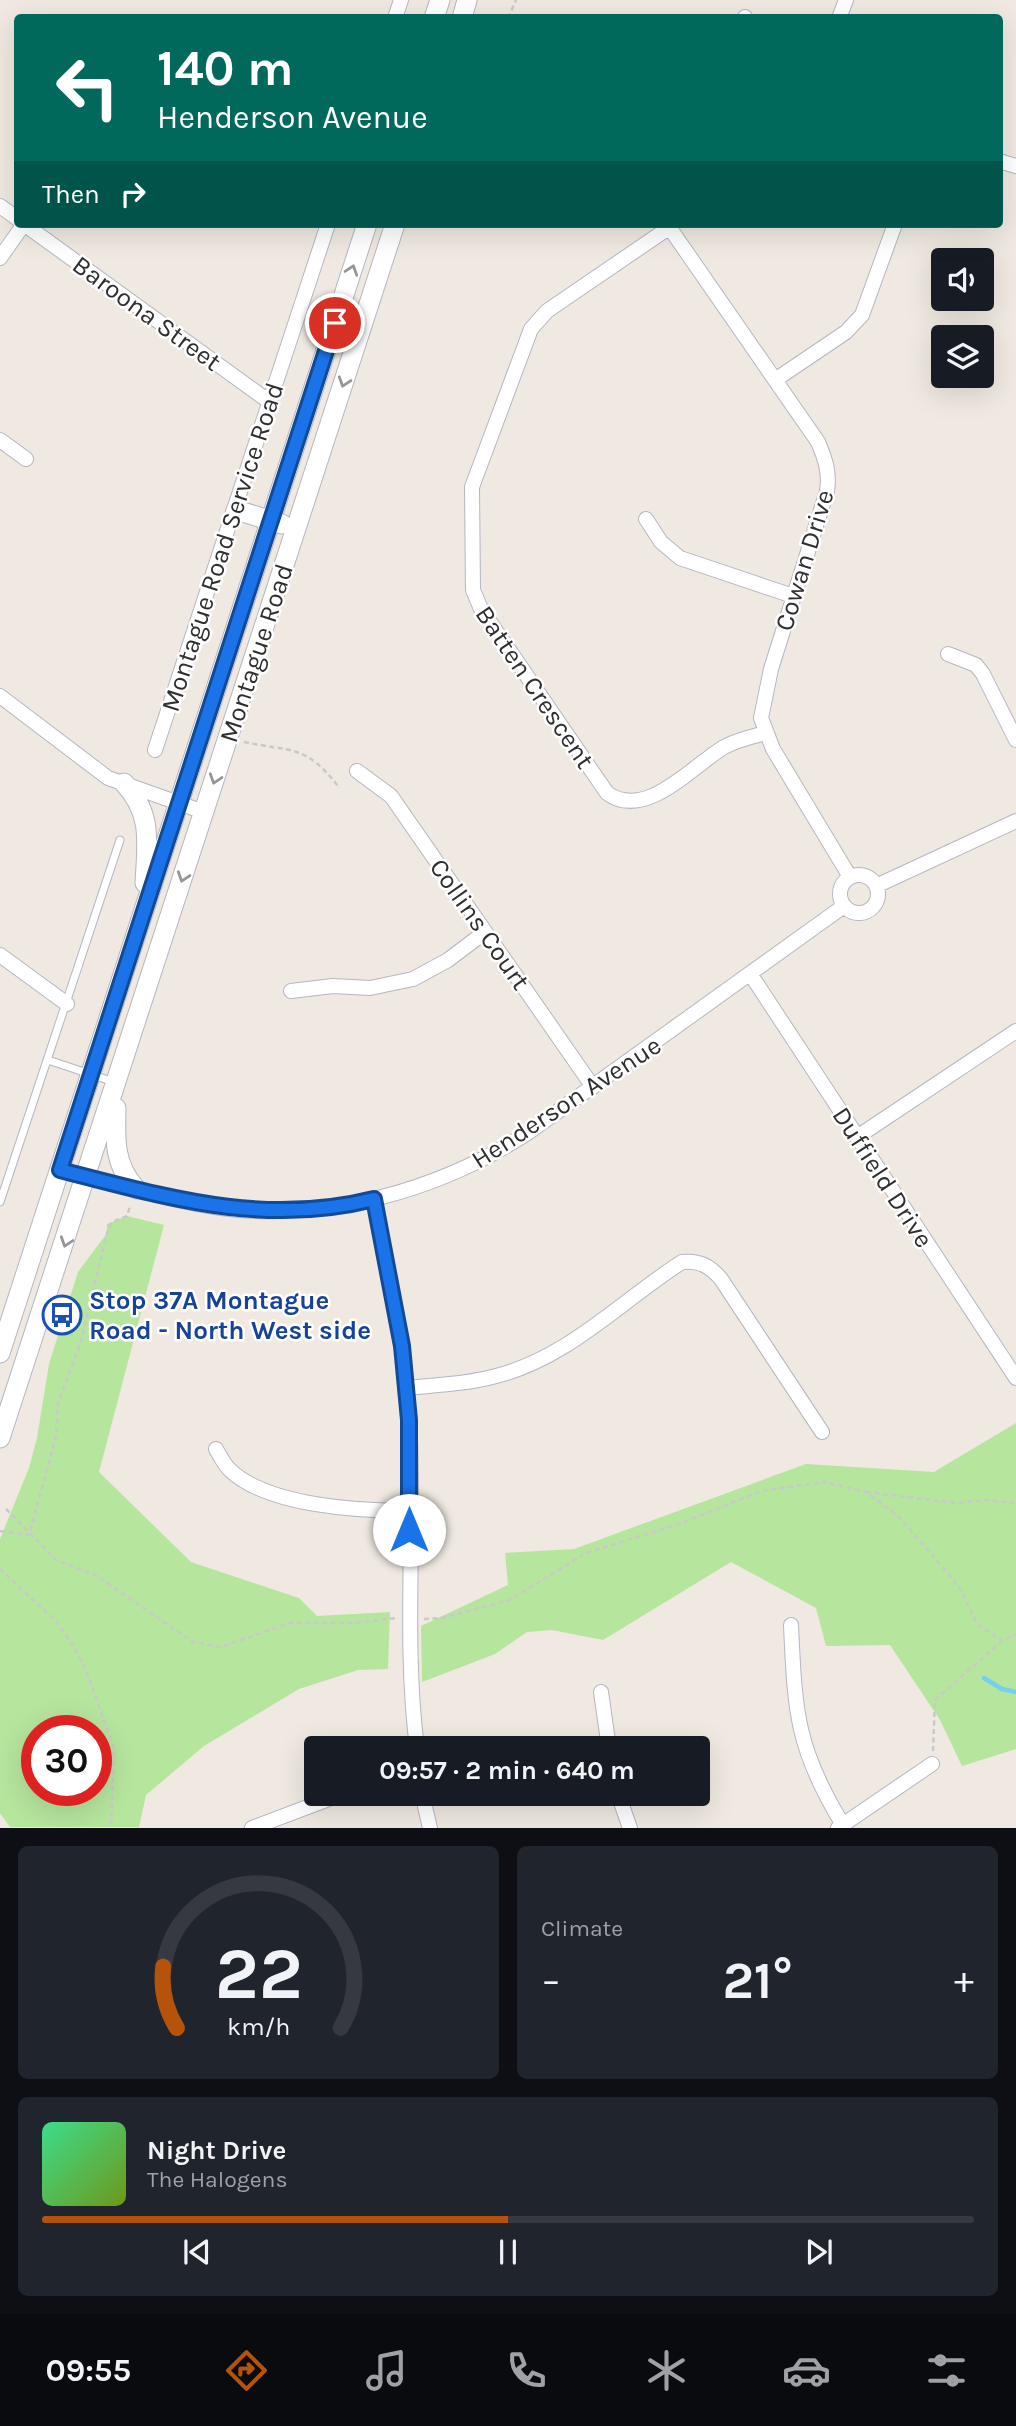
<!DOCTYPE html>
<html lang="en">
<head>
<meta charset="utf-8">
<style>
  body { margin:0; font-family:Karla,sans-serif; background:#20242c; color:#f1f3f6; height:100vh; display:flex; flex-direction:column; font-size:26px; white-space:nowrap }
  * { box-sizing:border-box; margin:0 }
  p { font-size:23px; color:#9ea1a6 }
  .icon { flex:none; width:38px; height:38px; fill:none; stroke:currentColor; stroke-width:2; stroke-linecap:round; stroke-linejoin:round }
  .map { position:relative; height:1828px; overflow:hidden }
  .panel { display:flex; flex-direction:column; gap:18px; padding:18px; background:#0d0f14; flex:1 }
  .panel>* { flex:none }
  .banner { position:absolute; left:14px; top:14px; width:989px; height:214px; border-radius:7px; box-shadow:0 7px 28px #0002; background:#00695c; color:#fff; overflow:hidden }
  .buttons { position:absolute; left:931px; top:248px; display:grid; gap:14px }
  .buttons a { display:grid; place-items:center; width:63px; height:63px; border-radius:7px; background:#171b24; box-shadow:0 7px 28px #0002; font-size:35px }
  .speed { position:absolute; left:21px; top:1715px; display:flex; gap:14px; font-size:35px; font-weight:700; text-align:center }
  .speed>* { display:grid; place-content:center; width:91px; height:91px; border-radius:50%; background:#171b24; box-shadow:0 7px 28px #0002; line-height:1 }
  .speed .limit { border:10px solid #d22; background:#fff; color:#111 }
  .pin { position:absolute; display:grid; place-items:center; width:60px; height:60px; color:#fff; margin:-30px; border:4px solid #fff; border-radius:50%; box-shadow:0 2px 7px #0007 }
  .me { position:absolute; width:77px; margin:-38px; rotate:0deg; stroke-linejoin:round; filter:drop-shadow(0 0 5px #0008) }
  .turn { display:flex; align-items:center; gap:24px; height:147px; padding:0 28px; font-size:32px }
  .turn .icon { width:91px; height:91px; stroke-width:2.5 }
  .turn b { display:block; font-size:49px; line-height:60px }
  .then { display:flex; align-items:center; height:66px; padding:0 28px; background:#0003; gap:14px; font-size:26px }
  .big { font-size:52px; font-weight:700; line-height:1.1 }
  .panel .tile { flex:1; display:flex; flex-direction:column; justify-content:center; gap:10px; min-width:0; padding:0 24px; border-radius:10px; background:#20242c }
  .panel .dial { align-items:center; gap:0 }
  .dial svg { height:182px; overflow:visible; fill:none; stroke:#363941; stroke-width:7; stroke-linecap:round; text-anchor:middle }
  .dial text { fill:#f1f3f6; stroke:none }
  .song { display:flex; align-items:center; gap:21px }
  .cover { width:84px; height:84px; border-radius:10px; background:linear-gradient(135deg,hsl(150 70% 55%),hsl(80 70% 35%)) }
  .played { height:7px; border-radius:4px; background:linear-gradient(90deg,#b45309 50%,#363941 50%) }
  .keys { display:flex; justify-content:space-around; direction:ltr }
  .heat { display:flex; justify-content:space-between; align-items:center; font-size:38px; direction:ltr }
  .panel .tiles { flex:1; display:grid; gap:18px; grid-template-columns:1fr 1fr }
  .tile:last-child { grid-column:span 2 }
  .trip { position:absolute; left:304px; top:1736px; width:406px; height:70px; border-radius:7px; background:#171b24; box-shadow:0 7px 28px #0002; font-weight:700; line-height:70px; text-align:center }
  .dock { display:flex; height:112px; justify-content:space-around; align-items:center; background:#090b0e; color:#9ea1a6 }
  .dock .icon { width:49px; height:49px }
  .dock .selected { color:#b45309 }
  .dock b { font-size:32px; color:#f1f3f6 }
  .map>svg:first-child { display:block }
</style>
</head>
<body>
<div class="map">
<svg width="1016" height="1828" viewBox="0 0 1016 1828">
  <rect width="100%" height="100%" fill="#efe9e1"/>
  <!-- green -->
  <path fill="#b6e59e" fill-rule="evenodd" d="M127,1216L164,1225L99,1472L191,1562L299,1598L317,1616L390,1612L388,1669L358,1670L299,1689L204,1746L146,1795L139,1827H10L0,1813V1539L29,1468L37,1438L49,1364L78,1272L107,1233V1224ZM37,1731H96V1790H37Z
    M1016,1423V1749L962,1766L940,1720L890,1645L826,1646L816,1608L731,1562L603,1640L552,1630L527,1632L495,1654L422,1682L421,1626L508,1585L505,1553L574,1549L806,1464L934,1472Z"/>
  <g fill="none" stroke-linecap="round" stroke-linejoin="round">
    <!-- stream -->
    <path stroke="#75cff0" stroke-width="4.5" d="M984,1678L1002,1689L1016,1692"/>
    <defs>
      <path id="lane" d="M48,1060L114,1082
        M0,1202L120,840"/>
      <path id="street" d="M745,17V18
        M395,18L401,0
        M839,18L846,0
        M999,161L1016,166
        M0,206L18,219
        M24,224L271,403
        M667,224L818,442C825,458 830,473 827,491L771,669L761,718L773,749L850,877
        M670,227L547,311L531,329L472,487L473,590L481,609L607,793C645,821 691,767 724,747C736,740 751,737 765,733
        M0,258L24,224
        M775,380L846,332L862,315L895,224
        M0,440L26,459
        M646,519L661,542L680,558L793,596
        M948,654L976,665L983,674L1016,740
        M0,696L108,778L204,812
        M155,750L328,224
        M357,771L391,796L593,1087
        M840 894a19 19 0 1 1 38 0a19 19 0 1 1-38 0Z
        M876,886L1016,821
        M0,955L67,1004
        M751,975L1016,1378
        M291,991L333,986L370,988L413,979L448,960L485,932
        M857,1137L1016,1031
        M87,1177C131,1188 176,1202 221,1208C328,1222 440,1190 529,1132L844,906
        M374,1199C388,1272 405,1345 409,1419C416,1528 403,1639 417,1748
        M406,1388C436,1385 467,1384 496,1376C568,1358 621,1301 682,1262C699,1260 710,1266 721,1279L822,1432
        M216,1449C220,1456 225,1466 231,1471C269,1506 360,1511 409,1511
        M791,1625C795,1712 796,1748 843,1825
        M601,1692L609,1748
        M422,1794L430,1828
        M618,1794L630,1828
        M252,1828L342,1794
        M838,1828L932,1764"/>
      <path id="secondary" d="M434,18L440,0
        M462,18L467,0
        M236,510L282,524
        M124,783C153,814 147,843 145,883
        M116,1108C115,1140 114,1165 136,1189
        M0,1353L367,224
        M0,1438L395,224"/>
    </defs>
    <!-- lane casing -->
    <use href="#lane" stroke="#b4b7c1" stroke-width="9"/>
    <!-- street casing -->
    <use href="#street" stroke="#b4b7c1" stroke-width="16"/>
    <!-- secondary casing -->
    <use href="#secondary" stroke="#b4b7c1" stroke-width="21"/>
    <!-- path -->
    <path stroke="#c9c9c9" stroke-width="2.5" stroke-dasharray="5 3.5" stroke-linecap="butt" d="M508,18L516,0
      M244,742C292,752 305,744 338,786
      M866,1492L956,1503L986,1500L1016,1503
      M6,1509L56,1560L97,1576L193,1642L221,1647L290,1623H353L397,1618
      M0,1531L29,1535L56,1437L58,1404L81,1341L107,1233L112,1222L127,1216L130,1206
      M0,1569L55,1620L73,1645L86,1670L114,1748L111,1828
      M424,1619L442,1618L510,1600L586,1553L682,1523L761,1491L825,1482L866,1492L898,1516L945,1570L960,1589L978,1625L1002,1641L1016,1634
      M933,1751L935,1700L1002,1641"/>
    <!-- lane -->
    <use href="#lane" stroke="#fff" stroke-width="7"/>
    <!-- street -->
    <use href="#street" stroke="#fff" stroke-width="14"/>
    <!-- secondary -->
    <use href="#secondary" stroke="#fff" stroke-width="19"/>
  </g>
  <!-- one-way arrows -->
  <defs><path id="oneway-chevron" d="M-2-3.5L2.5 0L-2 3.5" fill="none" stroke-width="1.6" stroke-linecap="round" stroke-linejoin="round" transform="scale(1.75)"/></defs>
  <g stroke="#969696">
    <use href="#oneway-chevron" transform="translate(352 270) rotate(-72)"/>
    <use href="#oneway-chevron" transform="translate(344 382) rotate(108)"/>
    <use href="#oneway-chevron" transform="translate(215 779) rotate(108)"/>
    <use href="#oneway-chevron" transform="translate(183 877) rotate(108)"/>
    <use href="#oneway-chevron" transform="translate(66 1242) rotate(108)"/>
  </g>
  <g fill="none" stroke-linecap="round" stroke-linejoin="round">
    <defs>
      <path id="route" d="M335,323L60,1170C166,1197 263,1227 374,1199L402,1346L409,1420V1530"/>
    </defs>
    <!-- route casing -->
    <use href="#route" stroke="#114b97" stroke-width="18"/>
    <!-- route -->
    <use href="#route" stroke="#1a73e8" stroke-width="12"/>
  </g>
  <!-- icons -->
  <defs>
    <symbol id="bus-ring" viewBox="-11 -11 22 22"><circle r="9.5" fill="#fff" stroke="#1a4fb4" stroke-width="1.5"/><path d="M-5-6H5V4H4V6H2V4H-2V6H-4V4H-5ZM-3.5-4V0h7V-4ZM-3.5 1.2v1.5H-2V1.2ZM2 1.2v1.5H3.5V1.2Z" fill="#1a4fb4"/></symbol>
  </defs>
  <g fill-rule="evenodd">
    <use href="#bus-ring" x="40" y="1293" width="44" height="44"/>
  </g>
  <g text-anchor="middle" stroke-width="5" stroke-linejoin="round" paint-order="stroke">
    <!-- street labels -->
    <g font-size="26" fill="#2e2e2e" stroke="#fff">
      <text transform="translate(147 313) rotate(36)" y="9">Baroona Street</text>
      <text transform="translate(222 547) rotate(-72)" y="9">Montague Road Service Road</text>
      <text transform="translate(804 560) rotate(-73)" y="9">Cowan Drive</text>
      <text transform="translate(256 653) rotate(-72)" y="9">Montague Road</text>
      <text transform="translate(535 687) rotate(56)" y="9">Batten Crescent</text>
      <text transform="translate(480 924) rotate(55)" y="9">Collins Court</text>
      <text transform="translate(566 1102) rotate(-33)" y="9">Henderson Avenue</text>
      <text transform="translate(883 1177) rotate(57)" y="9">Duffield Drive</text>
    </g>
    <!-- transit labels -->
    <g font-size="26" font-weight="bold" fill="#164399" stroke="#fff" text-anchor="start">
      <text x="89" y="1309">Stop 37A Montague<tspan x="89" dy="30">Road - North West side</tspan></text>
    </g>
  </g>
</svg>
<div class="buttons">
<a><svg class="icon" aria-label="sound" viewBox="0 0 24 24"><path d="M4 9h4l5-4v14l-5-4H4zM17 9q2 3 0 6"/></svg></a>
<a><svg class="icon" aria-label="layers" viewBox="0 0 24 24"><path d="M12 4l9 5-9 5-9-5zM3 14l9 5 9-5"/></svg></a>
</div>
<div class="speed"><div class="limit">30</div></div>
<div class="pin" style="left:335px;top:323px;background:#d93025"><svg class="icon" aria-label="arrive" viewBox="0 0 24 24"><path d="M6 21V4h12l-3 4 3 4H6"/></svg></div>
<svg class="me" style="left:409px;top:1530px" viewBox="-20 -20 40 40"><circle r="19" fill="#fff"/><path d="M0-13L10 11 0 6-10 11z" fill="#1a73e8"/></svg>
<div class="trip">09:57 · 2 min · 640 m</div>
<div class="banner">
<div class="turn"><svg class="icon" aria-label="left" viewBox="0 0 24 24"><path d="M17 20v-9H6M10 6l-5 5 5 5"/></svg><div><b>140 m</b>Henderson Avenue</div></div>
<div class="then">Then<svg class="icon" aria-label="right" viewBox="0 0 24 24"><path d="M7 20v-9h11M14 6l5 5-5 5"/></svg></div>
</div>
</div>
<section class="panel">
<div class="tiles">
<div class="tile dial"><svg viewBox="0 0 100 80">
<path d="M14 69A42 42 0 1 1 86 69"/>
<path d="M14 69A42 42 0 0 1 8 42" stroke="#b45309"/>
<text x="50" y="56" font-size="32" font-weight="700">22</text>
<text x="50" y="72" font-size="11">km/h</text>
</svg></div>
<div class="tile"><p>Climate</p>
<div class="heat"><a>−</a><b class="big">21°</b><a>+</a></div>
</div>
<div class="tile">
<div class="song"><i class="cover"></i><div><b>Night Drive</b><p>The Halogens</p></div></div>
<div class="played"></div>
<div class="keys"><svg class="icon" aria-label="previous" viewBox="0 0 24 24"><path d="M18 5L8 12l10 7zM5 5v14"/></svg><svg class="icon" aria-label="pause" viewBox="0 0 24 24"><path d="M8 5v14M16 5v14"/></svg><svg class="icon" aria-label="next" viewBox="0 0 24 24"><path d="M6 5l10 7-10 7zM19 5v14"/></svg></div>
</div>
</div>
</section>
<nav class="dock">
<b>09:55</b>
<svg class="icon selected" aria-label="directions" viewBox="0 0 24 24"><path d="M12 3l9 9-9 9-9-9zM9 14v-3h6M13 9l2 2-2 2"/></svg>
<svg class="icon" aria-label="music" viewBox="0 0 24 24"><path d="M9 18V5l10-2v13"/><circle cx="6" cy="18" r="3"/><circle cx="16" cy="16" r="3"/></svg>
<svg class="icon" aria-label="phone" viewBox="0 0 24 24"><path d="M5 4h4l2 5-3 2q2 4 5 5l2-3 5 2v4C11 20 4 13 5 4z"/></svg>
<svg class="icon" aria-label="climate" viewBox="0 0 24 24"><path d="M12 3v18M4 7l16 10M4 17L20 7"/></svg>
<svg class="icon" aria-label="car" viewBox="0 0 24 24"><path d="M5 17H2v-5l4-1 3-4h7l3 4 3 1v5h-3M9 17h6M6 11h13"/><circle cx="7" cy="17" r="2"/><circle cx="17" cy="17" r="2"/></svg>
<svg class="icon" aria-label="filters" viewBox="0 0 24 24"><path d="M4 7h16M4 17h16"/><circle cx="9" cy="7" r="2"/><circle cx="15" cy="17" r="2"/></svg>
</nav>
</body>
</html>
